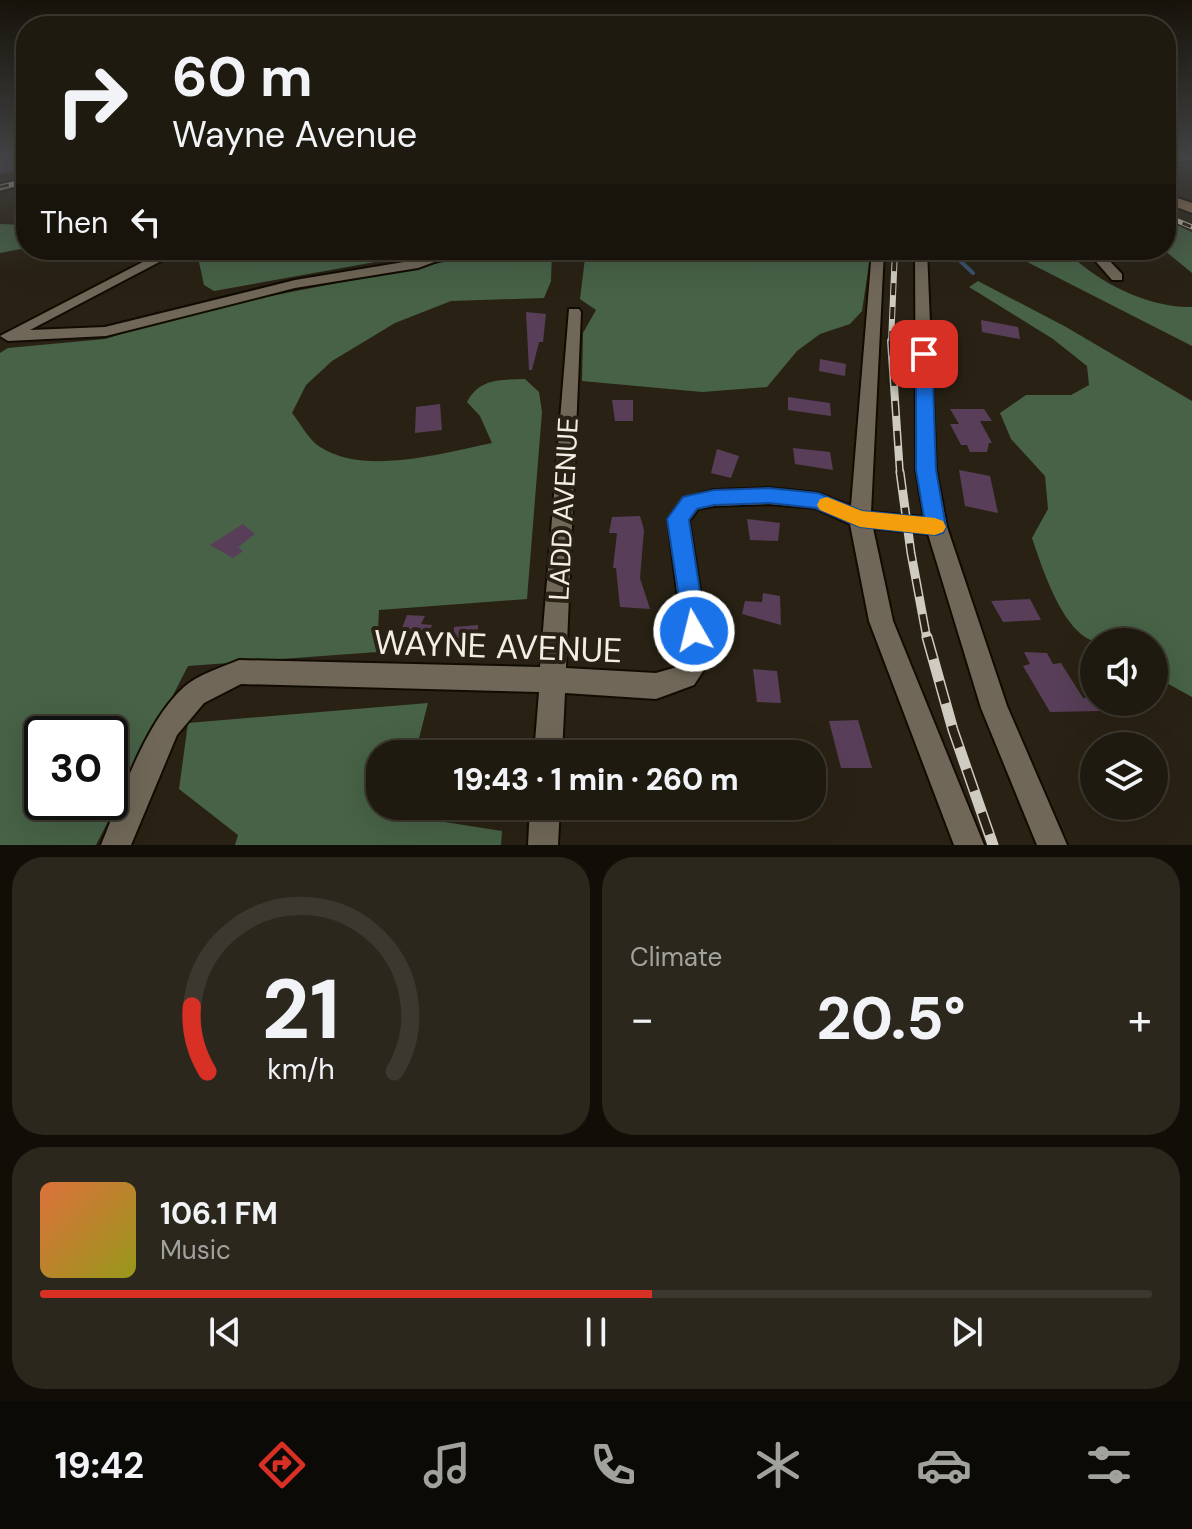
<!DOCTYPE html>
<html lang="en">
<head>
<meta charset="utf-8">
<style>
  body { margin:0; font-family:"DM Sans",sans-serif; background:#2c271d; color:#f1f3f6; height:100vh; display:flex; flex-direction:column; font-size:30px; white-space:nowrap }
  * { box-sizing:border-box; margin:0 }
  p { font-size:26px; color:#a1a19e }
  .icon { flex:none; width:44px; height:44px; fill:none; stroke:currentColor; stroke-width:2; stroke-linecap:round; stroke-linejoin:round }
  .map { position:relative; height:845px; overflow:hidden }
  .details { display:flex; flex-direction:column; gap:12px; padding:12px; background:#110e08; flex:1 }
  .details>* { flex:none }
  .top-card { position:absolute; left:16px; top:16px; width:1160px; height:244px; border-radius:32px; box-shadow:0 8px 32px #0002,0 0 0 2px #3c382f; background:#1f1a0f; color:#f1f3f6; overflow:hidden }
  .buttons { position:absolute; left:1080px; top:628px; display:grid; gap:16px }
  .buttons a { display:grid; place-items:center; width:88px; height:88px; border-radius:50%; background:#1f1a0f; box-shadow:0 8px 32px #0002,0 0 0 2px #3c382f; font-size:40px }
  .speed { position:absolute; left:24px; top:716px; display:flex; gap:16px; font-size:40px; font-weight:700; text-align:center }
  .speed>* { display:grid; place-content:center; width:104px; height:104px; border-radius:50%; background:#1f1a0f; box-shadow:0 8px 32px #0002,0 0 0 2px #3c382f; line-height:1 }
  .speed .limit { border:4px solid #111; border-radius:12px; background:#fff; color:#111 }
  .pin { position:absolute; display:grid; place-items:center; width:68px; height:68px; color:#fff; margin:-34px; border-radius:16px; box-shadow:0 4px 12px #0006 }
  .me { position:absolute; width:88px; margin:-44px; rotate:352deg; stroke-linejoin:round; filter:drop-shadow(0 0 6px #0008) }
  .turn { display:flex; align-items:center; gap:28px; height:168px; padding:0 24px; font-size:36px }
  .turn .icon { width:104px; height:104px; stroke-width:2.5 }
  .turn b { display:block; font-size:56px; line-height:68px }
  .then { display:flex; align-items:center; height:76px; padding:0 24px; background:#0003; gap:16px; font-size:30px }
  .big { font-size:60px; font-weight:800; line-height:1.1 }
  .details .tile { flex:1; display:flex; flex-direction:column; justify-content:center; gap:12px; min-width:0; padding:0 28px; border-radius:32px; background:#2c271d }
  .details .dial { align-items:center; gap:0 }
  .dial svg { height:208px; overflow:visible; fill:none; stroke:#3c382f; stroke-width:7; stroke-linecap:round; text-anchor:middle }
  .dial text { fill:#f1f3f6; stroke:none }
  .song { display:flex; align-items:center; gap:24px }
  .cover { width:96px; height:96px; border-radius:12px; background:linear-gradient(135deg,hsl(20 70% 55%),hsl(60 70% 35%)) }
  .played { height:8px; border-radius:4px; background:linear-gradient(90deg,#d93025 55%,#3c382f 55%) }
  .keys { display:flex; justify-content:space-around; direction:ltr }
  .heat { display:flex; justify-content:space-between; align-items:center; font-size:44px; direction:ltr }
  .details .tiles { flex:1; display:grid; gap:12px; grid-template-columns:1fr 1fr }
  .tile:last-child { grid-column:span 2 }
  .trip { position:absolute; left:366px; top:740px; width:460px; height:80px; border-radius:32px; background:#1f1a0f; box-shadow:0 8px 32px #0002,0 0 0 2px #3c382f; font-weight:800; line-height:80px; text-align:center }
  .dock { display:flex; height:128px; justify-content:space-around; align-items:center; background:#0c0a06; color:#a1a19e }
  .dock .icon { width:56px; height:56px }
  .dock .selected { color:#d93025 }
  .dock b { font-size:36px; color:#f1f3f6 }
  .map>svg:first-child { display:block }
</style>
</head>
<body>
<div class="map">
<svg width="1192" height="845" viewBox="0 0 1192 845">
  <rect width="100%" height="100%" fill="#292214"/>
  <!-- forest -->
  <path fill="#476247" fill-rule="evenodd" d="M1166,220L1192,232V273L1164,250Z
    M0,224L26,225V248L0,253Z
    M190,250C215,250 248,255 270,250H442L214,291L204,285L199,262Z
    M506,250H552L551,281L544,298L451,301L395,323L332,361L306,385L292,413C300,423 309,440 320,447C364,476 444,453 492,443L480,416L467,402C480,378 500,380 525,379L539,392L542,412L527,599L379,610L377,652L188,666L96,845H0V353L8,348L105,339L162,321L245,301ZM42,734H110V802H42Z
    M586,250H857L871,251L862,311L850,324L820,334L797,351L767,387L702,392L582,381L583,333L596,310L580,299Z
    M1004,250H1065C1096,281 1146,308 1192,307V346Z
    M978,281L1066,327L1192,401V697L1154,676V642C1136,642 1114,645 1097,642C1063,635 1042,567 1032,538L1048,509L1045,476L1011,439L1000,413L1026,395H1071L1089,385L1087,366L1053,339L969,287Z
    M428,703L415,754H380V806H402L400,815L502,831L501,845H235L238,835L179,789L188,723Z"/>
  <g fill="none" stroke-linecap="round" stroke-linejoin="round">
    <!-- stream -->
    <path stroke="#3d536f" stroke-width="4" d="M959,250L957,258L973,273"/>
  </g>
  <!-- building -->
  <path fill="#583e58" d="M0,154H15L25,168L0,174Z
    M526,312L546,314L543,342H539L532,370H529Z
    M981,320L1018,327L1020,339L982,332Z
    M820,359L846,364L845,376L819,371Z
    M788,397L830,403L831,416L788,410Z
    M612,400H633V421H615Z
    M440,404L442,430L415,433L416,407Z
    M950,409H984L992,421H980L992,443H989L987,452H970L967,445H961L950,424H959Z
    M793,448L830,452L833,470L795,464Z
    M717,449L739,456L731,478L711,473Z
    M959,470L990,476L998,513L965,506Z
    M640,516L644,530L640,578L650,609L620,607L616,568H613L617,533H609L612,517Z
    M747,519L780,523L778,541L750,540Z
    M243,524L255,534L238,547L243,551L233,558L210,545Z
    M763,593L780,596L781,625L742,614L745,601L762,602Z
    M1030,599L1041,620L1003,622L991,601Z
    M407,615L425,616L421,624L432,625L423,647L394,649Z
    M478,625L477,649L454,652V627Z
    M1024,652L1047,653L1053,664L1061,663L1083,698H1092L1100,711L1050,712L1023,666L1030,664Z
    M753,669L777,671L781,703L757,702Z
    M858,720L872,768H841L829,721Z"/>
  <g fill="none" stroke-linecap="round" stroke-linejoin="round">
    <defs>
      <path id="street" d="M1192,154V159L1166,164V158Z
        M26,178V184L0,191V185Z
        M166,250H182L30,330L105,327L295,280L416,260L448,250H467L418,268L295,288L106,336L8,341L0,336Z
        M872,250H884L871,512L924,517L916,470L915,250H927L936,470L947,527L1007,706L1067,845H1037L981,708L928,534L873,528L893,621L984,845H954L869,621L850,524L815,508L769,504L714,506L698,509L689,521L711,659L694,685L656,699L565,693L562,754H534L539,692L241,684L204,703L177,735L131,845H101C121,797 145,722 184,687C197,675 222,667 239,660L540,667L569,309H579L581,312L566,668L656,673L677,667L685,656L668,519L684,498L714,490L769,488L818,493L851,506Z
        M1086,250H1099L1122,274V280H1112Z
        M530,806H560L558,845H528Z"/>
      <path id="secondary" d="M1166,194L1192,203V213L1166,203Z"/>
    </defs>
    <!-- street casing -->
    <use href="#street" stroke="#120b02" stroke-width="4"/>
    <!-- secondary casing -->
    <use href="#secondary" stroke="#120b02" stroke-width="4"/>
    <!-- street -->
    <use href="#street" fill="#706758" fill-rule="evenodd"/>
    <!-- secondary -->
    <use href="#secondary" fill="#98765a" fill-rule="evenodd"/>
    <defs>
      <path id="rail-far4" d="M0,187L26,181
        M1166,216L1192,227"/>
      <path id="rail-far3" d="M891,343L895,250"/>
      <path id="rail-far2" d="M891,341L900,474"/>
      <path id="rail-far1" d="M900,472L911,553L927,639"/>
      <path id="rail" d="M927,637L953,730L993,845"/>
    </defs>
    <!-- rail-far4 casing -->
    <use href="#rail-far4" stroke="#d0cbc1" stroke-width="5"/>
    <!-- rail-far3 casing -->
    <use href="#rail-far3" stroke="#d0cbc1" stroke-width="6"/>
    <!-- rail-far2 casing -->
    <use href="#rail-far2" stroke="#d0cbc1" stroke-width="8"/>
    <!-- rail-far1 casing -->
    <use href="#rail-far1" stroke="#d0cbc1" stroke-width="9"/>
    <!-- rail casing -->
    <use href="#rail" stroke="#d0cbc1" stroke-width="11"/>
    <!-- rail-far4 -->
    <use href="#rail-far4" stroke="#292214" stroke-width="3" stroke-dasharray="9" stroke-linecap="butt"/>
    <!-- rail-far3 -->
    <use href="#rail-far3" stroke="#292214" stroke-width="4" stroke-dasharray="12" stroke-linecap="butt"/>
    <!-- rail-far2 -->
    <use href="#rail-far2" stroke="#292214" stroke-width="5" stroke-dasharray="15" stroke-linecap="butt"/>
    <!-- rail-far1 -->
    <use href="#rail-far1" stroke="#292214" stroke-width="6" stroke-dasharray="18" stroke-linecap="butt"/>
    <!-- rail -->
    <use href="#rail" stroke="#292214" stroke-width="8" stroke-dasharray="23" stroke-linecap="butt"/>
  </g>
  <!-- sky -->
  <linearGradient id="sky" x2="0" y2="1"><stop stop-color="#17130b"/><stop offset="0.57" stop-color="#434445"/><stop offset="1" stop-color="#434445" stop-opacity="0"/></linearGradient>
  <rect width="1192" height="272" fill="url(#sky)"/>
  <!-- route -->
  <path fill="#1a73e8" stroke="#114b97" stroke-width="2" d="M924,349L932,354L936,470L946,527L943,533L936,535L860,527L815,508L769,503L714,505L697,509L689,520L706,631L703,638L694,642L685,638L667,519L683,497L691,495L714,490L769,488L818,493L862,511L924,517L916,470V354Z"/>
  <!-- slow -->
  <path fill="#f59e0b" d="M827,497L862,511L935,518L943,521L946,527L943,532L935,535L860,527L820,510L817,505L820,499Z"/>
  <g text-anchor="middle" stroke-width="8" stroke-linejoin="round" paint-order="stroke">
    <!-- street labels -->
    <g font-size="28" fill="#f3eee5" stroke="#292214">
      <text transform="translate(563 509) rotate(-87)" y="10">LADD AVENUE</text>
    </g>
    <!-- near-street labels -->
    <g font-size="34" fill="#f3eee5" stroke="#292214">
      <text transform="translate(498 646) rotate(2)" y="12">WAYNE AVENUE</text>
    </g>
  </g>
</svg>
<div class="buttons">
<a><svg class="icon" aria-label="sound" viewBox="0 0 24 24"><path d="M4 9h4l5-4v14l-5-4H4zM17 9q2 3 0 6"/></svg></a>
<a><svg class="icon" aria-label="layers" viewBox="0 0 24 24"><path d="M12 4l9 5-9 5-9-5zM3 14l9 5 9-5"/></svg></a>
</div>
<div class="speed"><div class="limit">30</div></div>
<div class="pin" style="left:924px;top:354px;background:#d93025"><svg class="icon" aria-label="arrive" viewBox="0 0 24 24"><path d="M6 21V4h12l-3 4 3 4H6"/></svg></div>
<svg class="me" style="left:694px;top:631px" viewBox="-20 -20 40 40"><circle r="17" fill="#1a73e8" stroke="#fff" stroke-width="3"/><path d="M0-11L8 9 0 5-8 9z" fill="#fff"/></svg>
<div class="trip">19:43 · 1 min · 260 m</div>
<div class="top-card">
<div class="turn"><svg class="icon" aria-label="right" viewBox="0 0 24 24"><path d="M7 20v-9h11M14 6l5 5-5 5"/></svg><div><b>60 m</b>Wayne Avenue</div></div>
<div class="then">Then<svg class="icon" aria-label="left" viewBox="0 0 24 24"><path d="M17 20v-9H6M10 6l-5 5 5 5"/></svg></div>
</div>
</div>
<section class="details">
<div class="tiles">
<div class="tile dial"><svg viewBox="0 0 100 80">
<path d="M14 69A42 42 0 1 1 86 69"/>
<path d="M14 69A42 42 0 0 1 8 44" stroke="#d93025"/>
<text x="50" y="56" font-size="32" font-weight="700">21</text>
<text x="50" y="72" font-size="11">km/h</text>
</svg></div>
<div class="tile"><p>Climate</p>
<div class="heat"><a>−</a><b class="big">20.5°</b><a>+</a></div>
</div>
<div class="tile">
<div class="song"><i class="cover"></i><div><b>106.1 FM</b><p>Music</p></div></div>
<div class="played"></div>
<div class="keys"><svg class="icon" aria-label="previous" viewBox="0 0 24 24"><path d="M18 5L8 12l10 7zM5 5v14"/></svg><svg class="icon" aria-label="pause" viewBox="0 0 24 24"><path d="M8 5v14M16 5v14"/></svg><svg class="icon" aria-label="next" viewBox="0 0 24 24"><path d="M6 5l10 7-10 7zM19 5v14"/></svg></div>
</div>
</div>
</section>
<nav class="dock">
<b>19:42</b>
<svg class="icon selected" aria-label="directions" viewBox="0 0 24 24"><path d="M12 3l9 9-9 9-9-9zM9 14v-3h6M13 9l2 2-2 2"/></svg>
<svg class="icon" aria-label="music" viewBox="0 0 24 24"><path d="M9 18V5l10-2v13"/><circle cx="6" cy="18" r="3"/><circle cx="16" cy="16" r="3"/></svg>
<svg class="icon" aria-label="phone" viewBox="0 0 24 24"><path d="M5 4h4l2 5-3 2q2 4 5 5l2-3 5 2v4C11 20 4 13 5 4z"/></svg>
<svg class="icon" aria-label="climate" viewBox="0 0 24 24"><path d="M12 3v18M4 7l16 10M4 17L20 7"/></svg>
<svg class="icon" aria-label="car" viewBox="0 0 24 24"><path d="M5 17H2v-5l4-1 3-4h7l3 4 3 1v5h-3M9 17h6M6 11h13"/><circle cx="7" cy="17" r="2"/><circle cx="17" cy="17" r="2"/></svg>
<svg class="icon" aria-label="filters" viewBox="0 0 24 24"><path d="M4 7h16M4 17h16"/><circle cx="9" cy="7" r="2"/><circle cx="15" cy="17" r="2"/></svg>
</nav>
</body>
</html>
